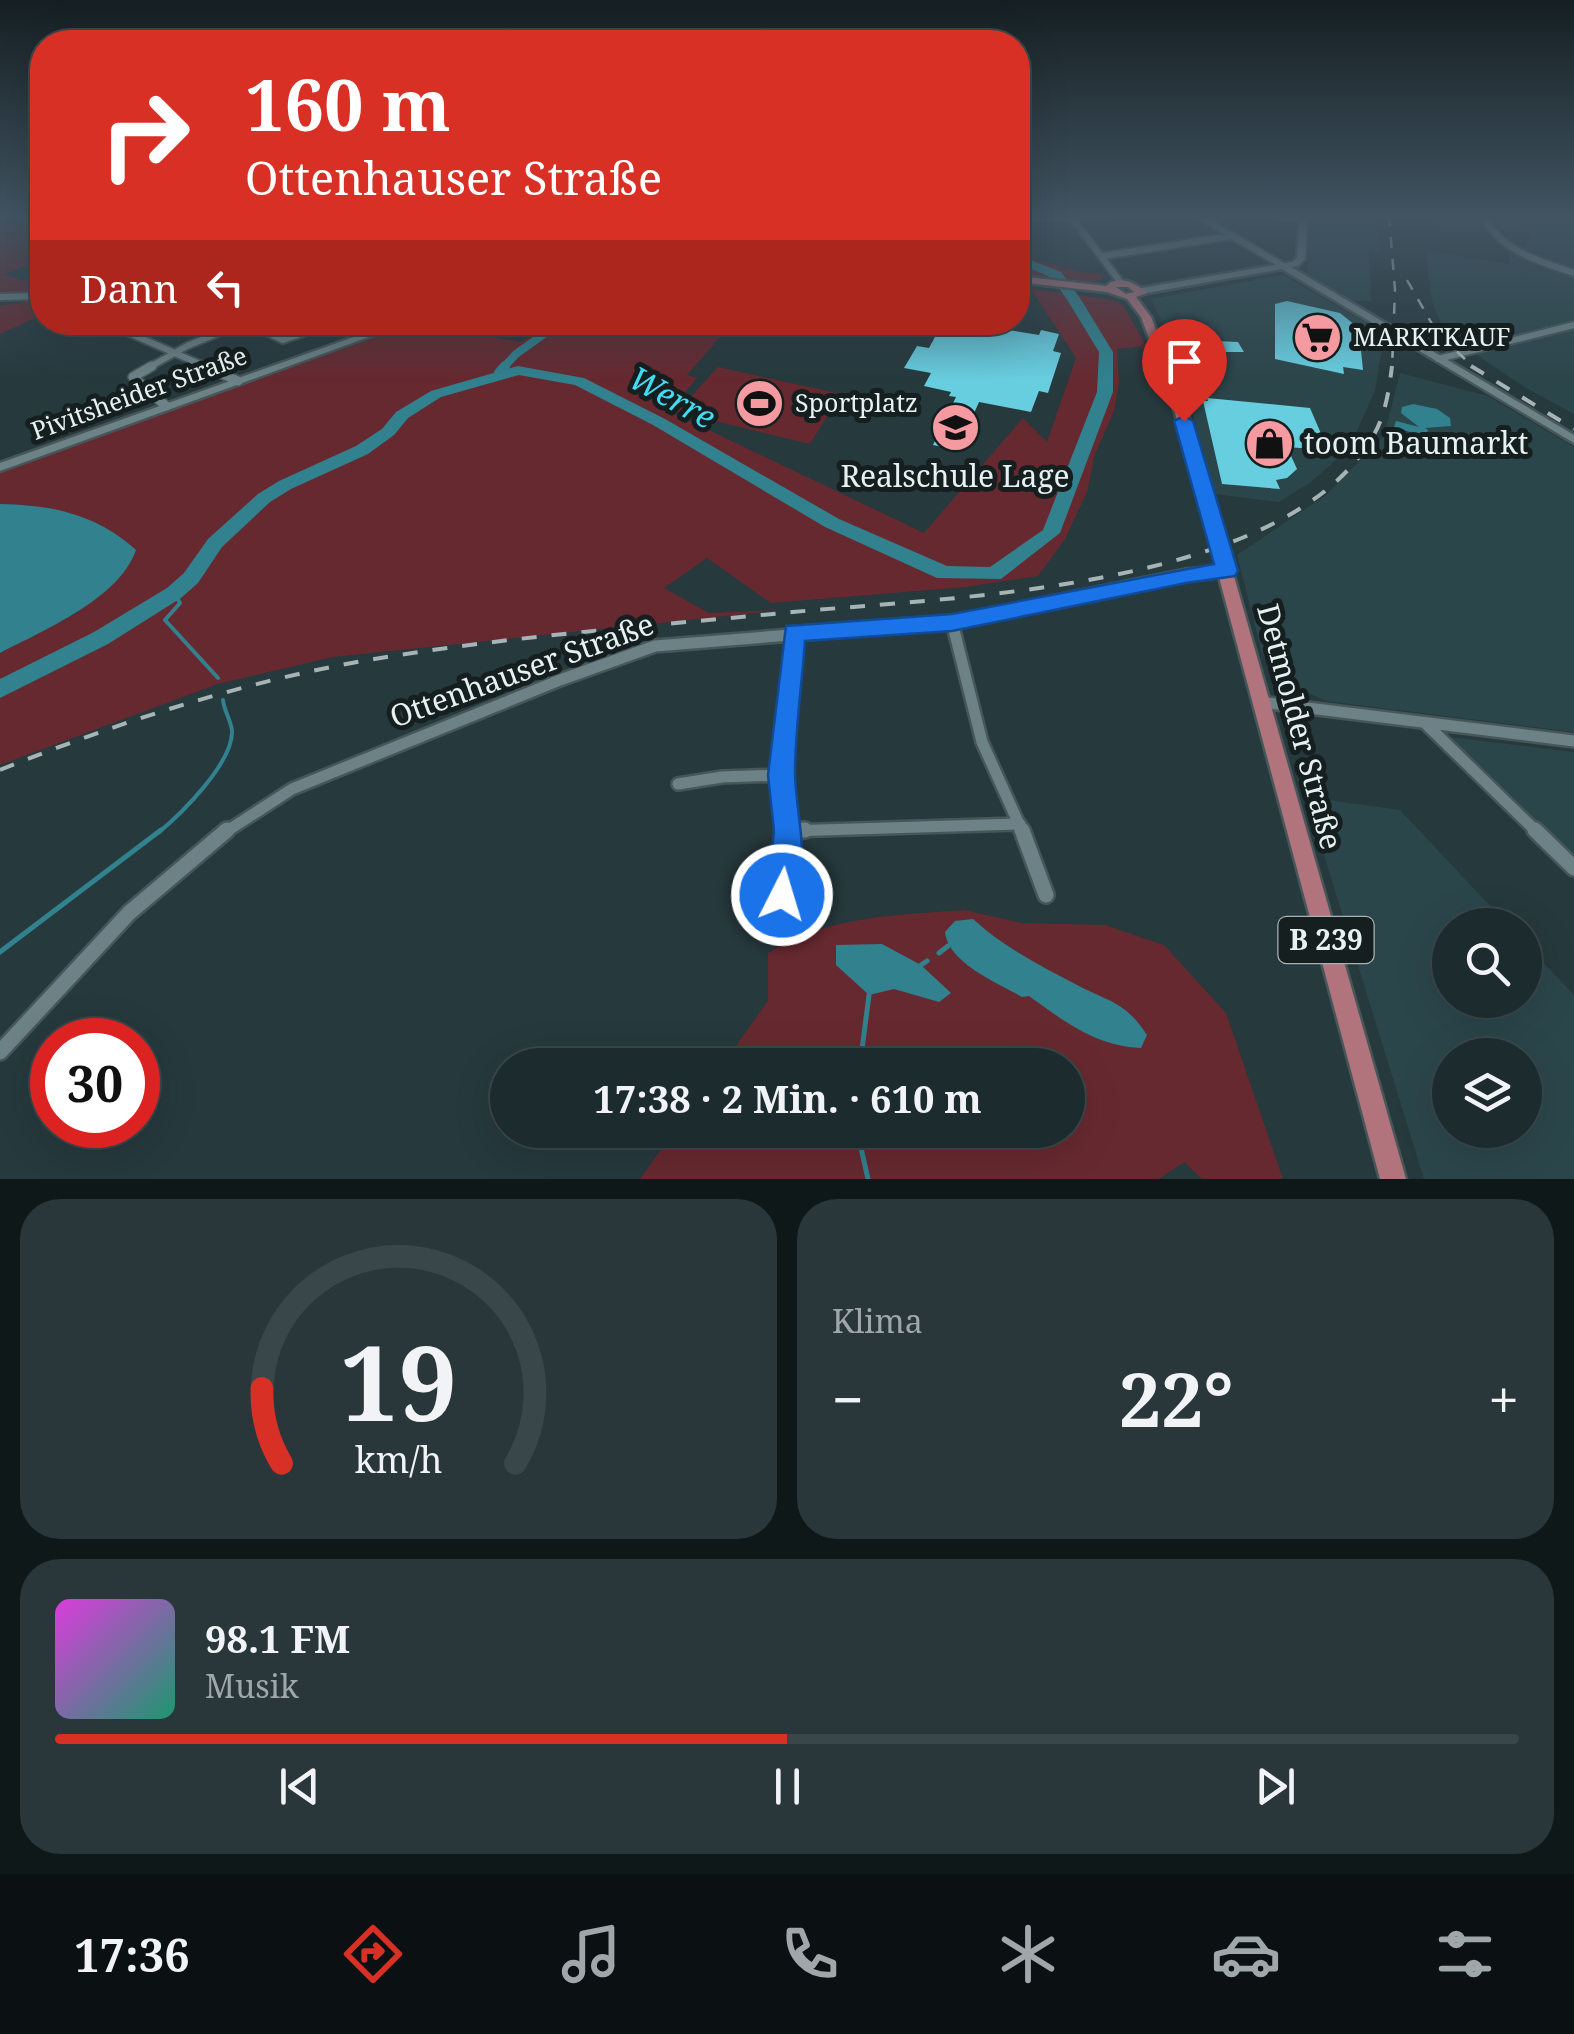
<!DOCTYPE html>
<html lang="de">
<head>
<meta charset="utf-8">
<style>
  body { margin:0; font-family:"Noto Serif",serif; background:#29373a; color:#f1f3f6; height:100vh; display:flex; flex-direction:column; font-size:38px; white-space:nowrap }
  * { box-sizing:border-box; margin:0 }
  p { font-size:32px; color:#a0a7aa }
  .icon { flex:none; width:55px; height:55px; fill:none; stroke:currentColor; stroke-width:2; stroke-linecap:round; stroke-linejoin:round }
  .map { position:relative; height:1179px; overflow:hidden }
  .drawer { display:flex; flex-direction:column; gap:20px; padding:20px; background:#0f1819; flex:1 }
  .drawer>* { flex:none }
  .guide { position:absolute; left:30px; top:30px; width:1000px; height:305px; border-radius:40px; box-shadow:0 10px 40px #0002,0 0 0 2px #3a474a; background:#d93025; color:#fff; overflow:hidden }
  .fabs { position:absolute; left:1432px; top:908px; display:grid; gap:20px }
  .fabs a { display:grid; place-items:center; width:110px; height:110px; border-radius:50%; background:#1c2b2e; box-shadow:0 10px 40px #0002,0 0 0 2px #3a474a; font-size:50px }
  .speed { position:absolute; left:30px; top:1018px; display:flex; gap:20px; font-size:50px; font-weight:700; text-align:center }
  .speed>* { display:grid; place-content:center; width:130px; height:130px; border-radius:50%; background:#1c2b2e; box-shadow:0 10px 40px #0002,0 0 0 2px #3a474a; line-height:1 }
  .speed .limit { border:15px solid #d22; background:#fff; color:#111 }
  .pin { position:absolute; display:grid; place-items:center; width:85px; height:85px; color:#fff; margin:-102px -42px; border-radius:50% 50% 50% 0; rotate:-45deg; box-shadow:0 0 10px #0007 }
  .pin .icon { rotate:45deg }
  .me { position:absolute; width:110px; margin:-55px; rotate:5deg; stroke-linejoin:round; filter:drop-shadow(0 0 8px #0008) }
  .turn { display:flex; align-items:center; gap:35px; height:210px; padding:0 50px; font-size:45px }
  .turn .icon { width:130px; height:130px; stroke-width:2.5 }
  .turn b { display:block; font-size:70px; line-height:85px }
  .then { display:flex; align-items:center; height:95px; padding:0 50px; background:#0003; gap:20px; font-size:38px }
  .big { font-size:75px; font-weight:700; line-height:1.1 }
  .drawer .tile { flex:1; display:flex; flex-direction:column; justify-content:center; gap:15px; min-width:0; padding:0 35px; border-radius:40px; background:#29373a }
  .drawer .dial { align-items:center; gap:0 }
  .dial svg { height:260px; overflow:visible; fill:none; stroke:#3a474a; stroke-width:7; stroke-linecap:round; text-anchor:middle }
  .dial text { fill:#f1f3f6; stroke:none }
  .song { display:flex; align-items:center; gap:30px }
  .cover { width:120px; height:120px; border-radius:15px; background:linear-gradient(135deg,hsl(300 70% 55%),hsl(160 70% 35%)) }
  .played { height:10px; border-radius:5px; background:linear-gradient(90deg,#d93025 50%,#3a474a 50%) }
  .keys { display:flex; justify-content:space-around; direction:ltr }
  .heat { display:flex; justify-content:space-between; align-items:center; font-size:55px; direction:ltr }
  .drawer .tiles { flex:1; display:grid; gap:20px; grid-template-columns:1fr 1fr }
  .tile:last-child { grid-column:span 2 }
  .trip { position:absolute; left:490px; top:1048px; width:595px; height:100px; border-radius:50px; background:#1c2b2e; box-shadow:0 10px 40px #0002,0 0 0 2px #3a474a; font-weight:700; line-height:100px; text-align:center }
  .tabs { display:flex; height:160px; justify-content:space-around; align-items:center; background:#0b1112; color:#a0a7aa }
  .tabs .icon { width:70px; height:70px }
  .tabs .selected { color:#d93025 }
  .tabs b { font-size:45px; color:#f1f3f6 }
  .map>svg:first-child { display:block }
</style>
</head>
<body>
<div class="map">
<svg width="1574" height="1179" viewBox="0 0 1574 1179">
  <rect width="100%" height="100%" fill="#26393d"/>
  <!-- built -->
  <path fill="#2b464b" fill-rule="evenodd" d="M1311,215H1375L1381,252L1369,251L1371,301H1353L1307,276Z
    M1427,215L1574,216V414L1526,388L1446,334L1433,305L1425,250L1510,264L1508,249L1525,247L1532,234L1485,226L1487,232L1428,225Z
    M1283,275L1379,330L1382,350L1375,391L1349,448L1311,482L1279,502L1215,494L1173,344L1151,299Z
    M1400,373L1488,396L1574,447V732L1326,701L1299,689L1270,665L1262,653L1237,555L1326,495L1384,436Z
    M1442,736L1574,752V863Z
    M1306,797L1400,810L1508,925H1450V1000H1525V943L1574,995V1179H1424ZM1525,1055V1130H1450V1055Z"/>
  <!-- green -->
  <path fill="#672930" d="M42,215V261L3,274L42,286L24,296L0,294V227Z
    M1018,255L1081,272L1104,274L1101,280L1089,283L1018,274Z
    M1031,289L1113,300L1123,305L1146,346L1117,349L1119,383L1114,411L1095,454L1087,492L1065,539L1038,576L965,587L771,603L707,558L664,588L709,613L783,610L333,657L218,684L0,765V653L79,612L31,505L0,504V470L166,408L418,323L521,342L550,323L710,322L727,329L687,375L697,378L669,411L924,533L1023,418L1047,442L1076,358Z
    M42,299V315L0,334V306Z
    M718,367L841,394L810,444L677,412Z
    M964,910L1021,923L1105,925L1164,945L1226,1013L1283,1179H1202L1184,1162L1159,1179H640L675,1130H1068V1065H722L768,1001V953C825,916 898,915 964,910Z"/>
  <!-- water -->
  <path fill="#31818f" d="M1413,404L1437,409L1450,418L1451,426L1425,428L1428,430L1426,437L1394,427L1396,421L1419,427L1401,413L1402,407Z
    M0,504C52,505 96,514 136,550C119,599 44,630 0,653Z
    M973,919C1003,947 1043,967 1079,986C1112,1003 1125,1002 1147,1035L1141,1048C1096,1046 1065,1022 1029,996L1022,997C998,983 948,963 945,932L955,921Z
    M882,944L921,965L951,993L939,1002L894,989L869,995L836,965V945Z"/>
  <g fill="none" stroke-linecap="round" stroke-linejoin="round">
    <!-- stream-far1 -->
    <path stroke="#31818f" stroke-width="4" d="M174,593L180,603L165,620L218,678
      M158,833C181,814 233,763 232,731C231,720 224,711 223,700"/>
    <!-- stream -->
    <path stroke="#31818f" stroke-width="5" d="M0,952L161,830
      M939,953L948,946
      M921,965L927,961
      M860,1065L869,995
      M857,1130L868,1179"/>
    <!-- canal-far1 -->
    <path stroke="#31818f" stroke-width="8" d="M503,368L516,354L561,322"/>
    <!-- canal -->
    <path stroke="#31818f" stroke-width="10" d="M499,373L505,366"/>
    <!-- river -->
    <path fill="#31818f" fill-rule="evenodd" d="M1018,255L1061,272L1080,298L1113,352V392L1060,533L1001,579L937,578L825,527L653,425L575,385L519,375L441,397L408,418L394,435L368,454L291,489L270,502L222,547L198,583L181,598L108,644L0,698V679L94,632L167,588L184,573L208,539L258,494L279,481L356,446L382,429L396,412L431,391L518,366L584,378L665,419L839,519L947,566L990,567L1043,530L1097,392L1099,352L1068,301L1052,278L1018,263Z"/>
  </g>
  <!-- building -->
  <path fill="#67cee0" d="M1287,301L1340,313L1366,334L1368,351L1361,350L1363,370L1343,367L1344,374L1275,359V304Z
    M953,322H999L1010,325L1008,330L1039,335L1041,330L1059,334L1053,351L1061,353L1048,393L1039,391L1031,412L979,402L958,450L933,445L956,397L949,396L951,392L924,386L931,373L904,368L917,346L929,348L942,324L951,326Z
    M1174,339L1238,342L1244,352H1180Z
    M1207,398L1310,408L1328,450L1287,447L1297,469L1287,478L1276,480L1280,489L1222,484L1203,401H1208Z"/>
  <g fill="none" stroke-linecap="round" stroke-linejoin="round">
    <defs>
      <path id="street-far3" d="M1070,215L1121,283
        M1197,215L1285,267
        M1269,215L1304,219
        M1483,215C1500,251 1539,261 1574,273
        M1018,217L1121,215
        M1103,256L1231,236
        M0,297L42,296
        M104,322L209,368
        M246,322L283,340L335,322
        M1438,359L1574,325
        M148,368L187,346L245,322"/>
      <path id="street-far2" d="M152,366L133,377L166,406
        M204,366L238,381"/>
      <path id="street-far1" d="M952,622L982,742L1023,833
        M1260,702L1574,741
        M1426,724L1538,833
        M678,784L722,777L781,775
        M788,831L1020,824
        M224,833L292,789L560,680L655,646L952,622L1186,575L1227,571
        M788,833L781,775L794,632"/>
      <path id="street" d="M1022,830L1046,895
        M1535,830L1574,868
        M788,831L805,830
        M782,895L788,830
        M0,1052L129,913L227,830"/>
      <path id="secondary" d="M1300,215H1308L1305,259L1298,266L1291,267L1574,435V443L1282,269L1141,294L1137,291L1141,288L1292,262L1297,258Z
        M396,322H410L0,471V463Z"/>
      <path id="primary" d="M1018,276L1106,286C1119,274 1136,283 1147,293L1136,297L1151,317L1182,394L1406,1179H1380L1170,394L1141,317L1127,299L1107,292L1018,282ZM1116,287H1128L1134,292L1126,294Z"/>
    </defs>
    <!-- street-far3 casing -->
    <use href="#street-far3" stroke="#465659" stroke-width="10"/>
    <!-- street-far2 casing -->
    <use href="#street-far2" stroke="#465659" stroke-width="12"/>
    <!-- street-far1 casing -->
    <use href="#street-far1" stroke="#465659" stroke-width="16"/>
    <!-- street casing -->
    <use href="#street" stroke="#465659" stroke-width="20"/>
    <!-- secondary casing -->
    <use href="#secondary" stroke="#465659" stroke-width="5"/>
    <!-- primary casing -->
    <use href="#primary" stroke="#465659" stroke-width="5"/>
    <!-- street-far3 -->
    <use href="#street-far3" stroke="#6d8286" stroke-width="6"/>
    <!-- street-far2 -->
    <use href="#street-far2" stroke="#6d8286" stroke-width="9"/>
    <!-- street-far1 -->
    <use href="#street-far1" stroke="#6d8286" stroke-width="11"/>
    <!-- street -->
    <use href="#street" stroke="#6d8286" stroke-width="15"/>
    <!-- secondary -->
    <use href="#secondary" fill="#6d8286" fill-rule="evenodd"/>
    <!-- primary -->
    <use href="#primary" fill="#b2747c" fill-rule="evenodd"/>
    <!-- rail-far1 -->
    <path stroke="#a6b4b6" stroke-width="2.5" stroke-dasharray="11 11" stroke-linecap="butt" d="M1389,215L1395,290L1392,368
      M1407,280L1436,331L1474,368"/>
    <!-- rail -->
    <path stroke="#a6b4b6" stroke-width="4" stroke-dasharray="15 15" stroke-linecap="butt" d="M1471,366L1574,429
      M0,770C127,719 257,677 393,656C525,635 660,625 793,612C950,597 1283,590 1372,438C1385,417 1389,391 1392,366"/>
  </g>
  <!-- sky -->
  <linearGradient id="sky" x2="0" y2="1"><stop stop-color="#151f22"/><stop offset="0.57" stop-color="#415462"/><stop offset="1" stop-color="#415462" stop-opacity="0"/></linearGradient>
  <rect width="1574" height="380" fill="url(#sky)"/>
  <!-- route -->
  <path fill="#1a73e8" stroke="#114b97" stroke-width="2.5" d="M1184,416L1193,421L1238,571L1235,576L1186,583L952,631L805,641C802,684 795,730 795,774C796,817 812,863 793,905L782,910L772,905L767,895L774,831L768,775L786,626L952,614L1214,564L1174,421Z"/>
  <!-- icons -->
  <defs>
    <symbol id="supermarket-disc" viewBox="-11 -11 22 22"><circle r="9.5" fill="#f49aa0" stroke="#161f20"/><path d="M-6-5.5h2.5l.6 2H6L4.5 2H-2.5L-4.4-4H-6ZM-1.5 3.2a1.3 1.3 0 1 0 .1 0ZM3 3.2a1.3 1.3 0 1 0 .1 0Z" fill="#111"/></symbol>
    <symbol id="stadium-disc" viewBox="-11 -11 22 22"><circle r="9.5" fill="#f49aa0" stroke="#161f20"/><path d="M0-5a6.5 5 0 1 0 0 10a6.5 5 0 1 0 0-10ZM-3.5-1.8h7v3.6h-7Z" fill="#111"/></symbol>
    <symbol id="school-disc" viewBox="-11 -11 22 22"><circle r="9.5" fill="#f49aa0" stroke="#161f20"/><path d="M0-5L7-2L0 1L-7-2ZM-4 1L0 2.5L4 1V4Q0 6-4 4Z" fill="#111"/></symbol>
    <symbol id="shop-disc" viewBox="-11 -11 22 22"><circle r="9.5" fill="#f49aa0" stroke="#161f20"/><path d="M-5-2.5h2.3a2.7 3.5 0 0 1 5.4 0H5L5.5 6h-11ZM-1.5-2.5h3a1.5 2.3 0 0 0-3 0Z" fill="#111"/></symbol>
  </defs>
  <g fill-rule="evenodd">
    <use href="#supermarket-disc" x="1290" y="310" width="55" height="55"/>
    <use href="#stadium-disc" x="732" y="376" width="55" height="55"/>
    <use href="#school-disc" x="928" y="400" width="55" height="55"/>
    <use href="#shop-disc" x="1242" y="416" width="55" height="55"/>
  </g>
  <g text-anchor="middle" stroke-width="10" stroke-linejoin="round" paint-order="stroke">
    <!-- far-poi labels -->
    <g font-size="25" fill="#e6f1f3" stroke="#161f20" text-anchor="start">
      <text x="1353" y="346">MARKTKAUF</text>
      <text x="795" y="412">Sportplatz</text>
    </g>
    <!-- far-street labels -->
    <g font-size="25" fill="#e6f1f3" stroke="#161f20">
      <text transform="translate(139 393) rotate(-20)" y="9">Pivitsheider Straße</text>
    </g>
    <!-- shield labels -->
    <rect fill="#161f20" stroke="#a8b2b4" stroke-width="2.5" x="1278.5" y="917" width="95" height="46" rx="8"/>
    <g font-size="28" font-weight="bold" fill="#e6f1f3">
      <text x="1326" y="950">B 239</text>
    </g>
    <!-- poi labels -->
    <g font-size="30" fill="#e6f1f3" stroke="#161f20" text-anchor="start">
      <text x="1304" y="454">toom Baumarkt</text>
      <text x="955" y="487" text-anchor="middle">Realschule Lage</text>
    </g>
    <!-- street labels -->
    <g font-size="30" fill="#e6f1f3" stroke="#161f20">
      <text transform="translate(522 671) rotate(-20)" y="10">Ottenhauser Straße</text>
      <text transform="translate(1299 727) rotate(75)" y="10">Detmolder Straße</text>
    </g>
    <!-- water labels -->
    <g font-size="32" font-style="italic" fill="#42dcf5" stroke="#161f20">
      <text transform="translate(672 398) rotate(29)" y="11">Werre</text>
    </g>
  </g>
</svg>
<div class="fabs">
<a><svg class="icon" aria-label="search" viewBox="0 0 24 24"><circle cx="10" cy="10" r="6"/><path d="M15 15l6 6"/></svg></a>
<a><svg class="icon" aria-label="layers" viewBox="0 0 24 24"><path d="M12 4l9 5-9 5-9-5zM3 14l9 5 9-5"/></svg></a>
</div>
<div class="speed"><div class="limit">30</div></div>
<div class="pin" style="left:1184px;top:421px;background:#d93025"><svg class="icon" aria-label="arrive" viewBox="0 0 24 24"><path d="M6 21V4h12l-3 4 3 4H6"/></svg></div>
<svg class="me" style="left:782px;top:895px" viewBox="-20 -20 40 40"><circle r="17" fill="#1a73e8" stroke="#fff" stroke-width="3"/><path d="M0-11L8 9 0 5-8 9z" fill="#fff"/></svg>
<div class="trip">17:38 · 2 Min. · 610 m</div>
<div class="guide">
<div class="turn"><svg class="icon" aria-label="right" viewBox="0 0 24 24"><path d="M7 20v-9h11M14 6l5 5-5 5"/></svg><div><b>160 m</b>Ottenhauser Straße</div></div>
<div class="then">Dann<svg class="icon" aria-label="left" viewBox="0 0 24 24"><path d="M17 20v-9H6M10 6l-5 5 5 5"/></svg></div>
</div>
</div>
<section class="drawer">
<div class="tiles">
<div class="tile dial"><svg viewBox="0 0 100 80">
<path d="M14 69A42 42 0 1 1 86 69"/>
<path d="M14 69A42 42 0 0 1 8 46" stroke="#d93025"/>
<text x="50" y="56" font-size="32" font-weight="700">19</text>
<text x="50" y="72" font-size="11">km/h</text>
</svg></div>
<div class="tile"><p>Klima</p>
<div class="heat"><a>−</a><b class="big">22°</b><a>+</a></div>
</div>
<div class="tile">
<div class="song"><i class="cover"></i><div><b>98.1 FM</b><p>Musik</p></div></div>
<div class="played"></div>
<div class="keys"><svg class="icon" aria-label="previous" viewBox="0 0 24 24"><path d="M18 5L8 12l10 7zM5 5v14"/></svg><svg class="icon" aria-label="pause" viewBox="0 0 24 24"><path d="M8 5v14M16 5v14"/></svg><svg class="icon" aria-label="next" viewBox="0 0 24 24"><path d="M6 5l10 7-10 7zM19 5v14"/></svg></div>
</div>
</div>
</section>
<nav class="tabs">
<b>17:36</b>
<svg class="icon selected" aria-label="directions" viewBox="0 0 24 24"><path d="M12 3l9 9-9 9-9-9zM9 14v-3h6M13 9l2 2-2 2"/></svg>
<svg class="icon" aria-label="music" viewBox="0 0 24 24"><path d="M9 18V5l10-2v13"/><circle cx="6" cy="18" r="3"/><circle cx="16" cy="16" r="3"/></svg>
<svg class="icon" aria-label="phone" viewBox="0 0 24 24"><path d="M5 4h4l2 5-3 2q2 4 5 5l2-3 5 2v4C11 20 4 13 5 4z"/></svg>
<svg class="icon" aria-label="climate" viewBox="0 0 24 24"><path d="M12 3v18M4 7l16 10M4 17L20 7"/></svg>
<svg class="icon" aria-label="car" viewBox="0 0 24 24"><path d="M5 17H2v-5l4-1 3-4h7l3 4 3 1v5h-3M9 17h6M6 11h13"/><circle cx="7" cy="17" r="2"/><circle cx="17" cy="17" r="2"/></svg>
<svg class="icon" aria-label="filters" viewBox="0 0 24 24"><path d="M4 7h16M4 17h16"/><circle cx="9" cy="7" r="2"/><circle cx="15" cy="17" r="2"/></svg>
</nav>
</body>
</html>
